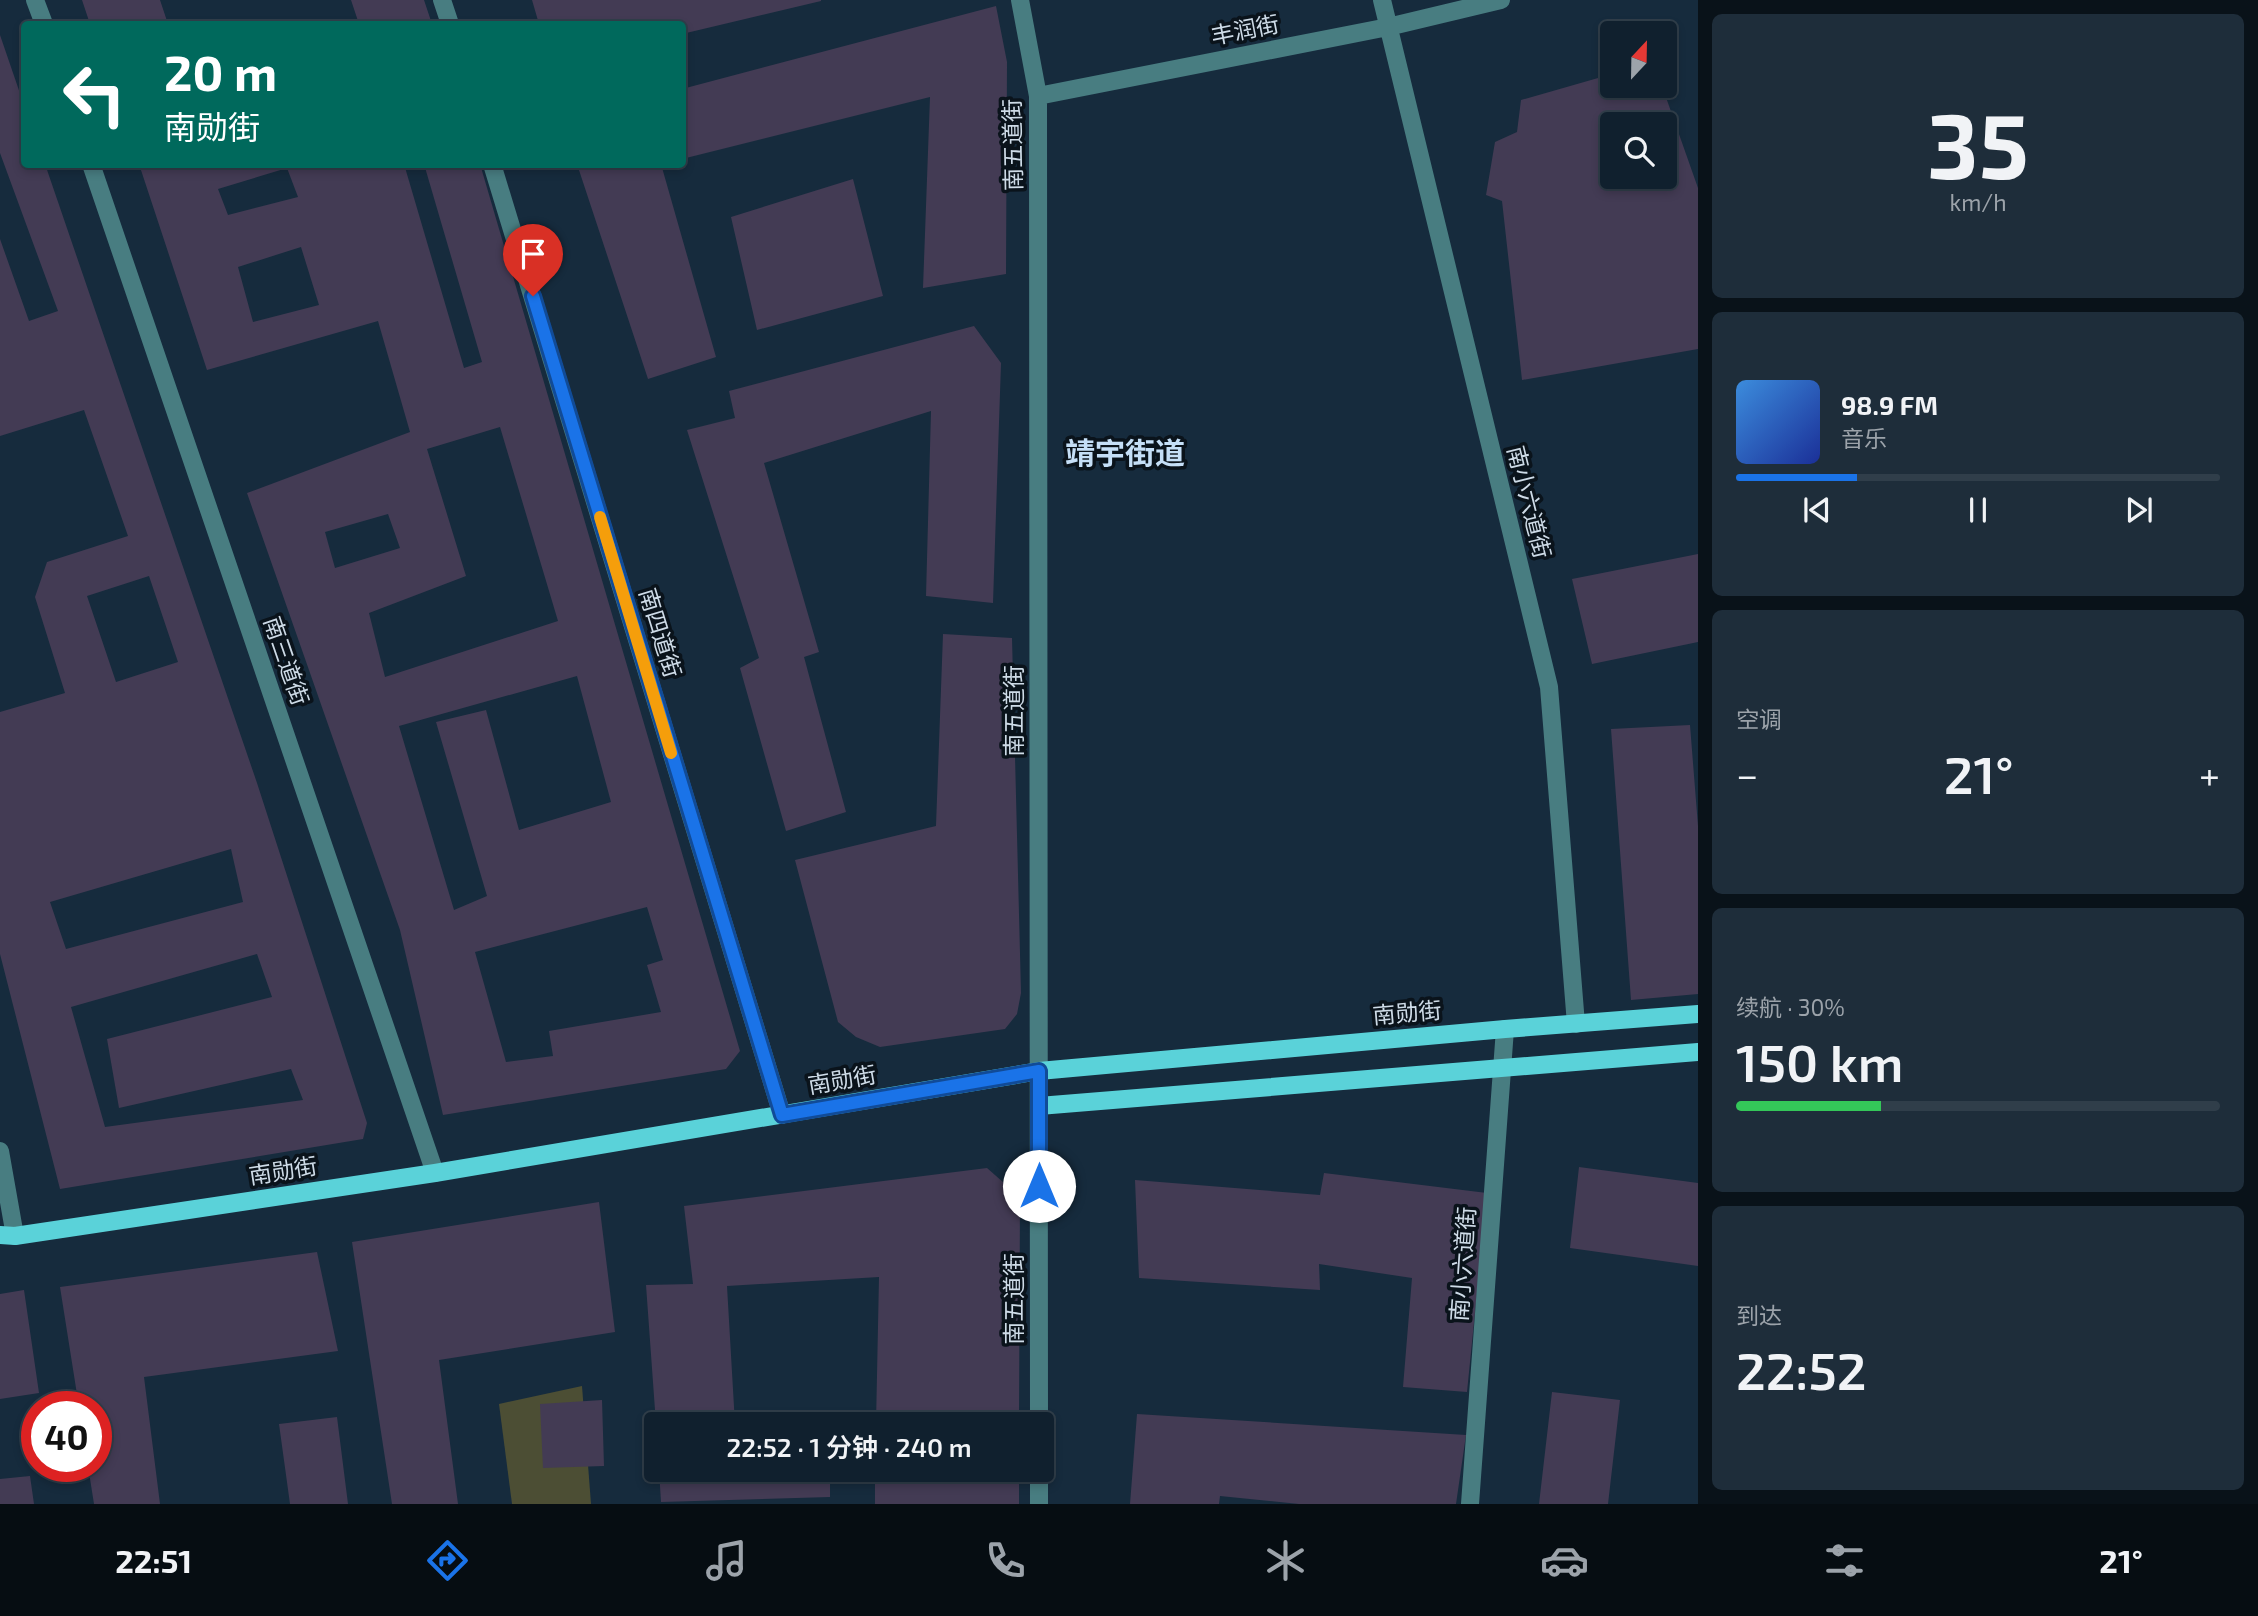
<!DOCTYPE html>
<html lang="zh">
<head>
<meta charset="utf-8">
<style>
  body { margin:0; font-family:"Exo 2","Noto Sans SC",sans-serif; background:#1e2d3a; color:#f1f3f6; height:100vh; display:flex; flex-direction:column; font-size:26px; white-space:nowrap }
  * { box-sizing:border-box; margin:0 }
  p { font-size:23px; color:#9ca3aa }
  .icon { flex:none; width:38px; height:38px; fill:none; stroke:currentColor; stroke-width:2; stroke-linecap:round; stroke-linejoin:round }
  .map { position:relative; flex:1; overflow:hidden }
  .details { display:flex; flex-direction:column; gap:14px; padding:14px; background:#091219; width:560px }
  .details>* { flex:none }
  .banner { position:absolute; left:21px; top:21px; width:665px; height:147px; border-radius:7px; box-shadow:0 4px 10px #0003,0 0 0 2px #303e4a; background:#00695c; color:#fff; overflow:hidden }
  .needle { width:46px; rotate:22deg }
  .tools { position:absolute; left:1600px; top:21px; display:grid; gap:14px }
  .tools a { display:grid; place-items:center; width:77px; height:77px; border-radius:7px; background:#10202e; box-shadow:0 4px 10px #0003,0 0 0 2px #303e4a; font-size:35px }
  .speed { position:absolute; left:21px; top:1391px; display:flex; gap:14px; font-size:35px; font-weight:700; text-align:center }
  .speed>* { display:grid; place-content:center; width:91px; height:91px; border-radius:50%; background:#10202e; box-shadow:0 4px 10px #0003,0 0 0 2px #303e4a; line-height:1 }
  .speed .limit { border:10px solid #d22; background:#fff; color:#111 }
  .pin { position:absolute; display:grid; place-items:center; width:60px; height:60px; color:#fff; margin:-72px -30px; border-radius:50% 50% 50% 0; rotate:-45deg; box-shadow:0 0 7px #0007 }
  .pin .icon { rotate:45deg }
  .me { position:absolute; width:77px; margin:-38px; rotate:0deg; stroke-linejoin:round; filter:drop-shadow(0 0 5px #0008) }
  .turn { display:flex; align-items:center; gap:24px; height:147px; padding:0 28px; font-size:32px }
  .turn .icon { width:91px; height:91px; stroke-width:2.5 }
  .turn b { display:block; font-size:49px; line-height:60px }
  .big { font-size:52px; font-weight:600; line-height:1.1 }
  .details .tile { flex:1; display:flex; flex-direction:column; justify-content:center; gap:10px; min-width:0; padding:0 24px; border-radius:10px; background:#1e2d3a }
  .details .dial { align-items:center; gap:0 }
  .dial b { font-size:91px; line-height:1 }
  .song { display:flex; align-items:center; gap:21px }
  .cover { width:84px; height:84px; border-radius:10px; background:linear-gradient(135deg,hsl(210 70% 55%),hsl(230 70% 35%)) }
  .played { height:7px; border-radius:4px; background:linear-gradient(90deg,#1a73e8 25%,#303e4a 25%) }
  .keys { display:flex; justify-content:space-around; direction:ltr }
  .heat { display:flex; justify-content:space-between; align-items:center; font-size:38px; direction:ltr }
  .charge { height:10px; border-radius:5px; background:linear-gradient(90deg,#34c759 30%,#303e4a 0) }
  .trip { position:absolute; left:644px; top:1412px; width:410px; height:70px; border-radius:7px; background:#10202e; box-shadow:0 4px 10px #0003,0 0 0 2px #303e4a; font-weight:600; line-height:70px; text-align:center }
  .tab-bar { display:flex; height:112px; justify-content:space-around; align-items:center; background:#060d12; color:#9ca3aa }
  .tab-bar .icon { width:49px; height:49px }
  .tab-bar .on { color:#1a73e8 }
  .tab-bar b { font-size:32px; color:#f1f3f6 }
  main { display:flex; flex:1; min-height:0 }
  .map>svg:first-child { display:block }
</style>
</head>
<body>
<main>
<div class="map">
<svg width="1698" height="1504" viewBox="0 0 1698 1504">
  <rect width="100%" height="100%" fill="#162b3d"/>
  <!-- green -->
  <path fill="#4c4e34" d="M582,1386L591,1504H512L499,1404Z"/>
  <!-- building -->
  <path fill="#433b54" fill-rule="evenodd" d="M82,0H160L168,24H90Z
    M351,0H424L432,24H359Z
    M532,0H821V1L682,34V24H539Z
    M996,6L1007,62L1006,274L923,288L930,97L682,159V89Z
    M0,35L24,105V164H45L257,783L367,1123L363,1139L60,1189L0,954V712L65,693L35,597L47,562L128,536L84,410L0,436V239L29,321L58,311L0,153ZM149,576L178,662L116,682L87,596ZM231,849L243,902L66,949L50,902ZM257,954L272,997L107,1039L119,1108L291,1069L303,1100L105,1127L71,1007Z
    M1612,74V86H1662L1698,188V349L1522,380L1502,201L1486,195L1495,142L1517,132L1521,100ZM1612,124H1664V177H1612Z
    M139,164H404L464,368L482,362L424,164H480L740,1051L726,1069L443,1115L400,930L247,493L410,432L378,321L207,370ZM287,168L298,197L228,215L218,189ZM301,247L319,305L253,322L238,267ZM500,427L558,621L385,677L369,613L466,576L427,449ZM388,514L400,548L335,568L325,532ZM577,676L611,802L519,830L486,710L436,722L487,896L454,910L399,726ZM647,907L663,960L647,965L661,1012L549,1031L553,1056L506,1062L475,952Z
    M577,164H661L716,357L648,379Z
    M853,179L883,296L757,330L731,217Z
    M974,326L1001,363L993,603L926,596L931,411L764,463L819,652L804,657L846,812L786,831L740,668L759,658L687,430L735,418L729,391Z
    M1698,554V642L1592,664L1572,579Z
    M943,634L1012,638L1021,993L1017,1014L1005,1029L880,1047L856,1037L838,1022L795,860L936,826Z
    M1690,725L1698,826V994L1631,1000L1611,729Z
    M1579,1167L1698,1183V1266L1570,1248Z
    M987,1168L1020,1197L1019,1424H876L879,1277L727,1286L735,1424H656L646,1285L693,1284L684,1206Z
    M1324,1173L1487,1193L1467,1392L1403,1387L1412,1278L1319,1264L1320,1290L1139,1278L1135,1180L1320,1195Z
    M599,1202L615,1332L439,1360L458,1504H392L352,1242Z
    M317,1252L338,1351L144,1377L160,1504H94L88,1466H96V1407H79L60,1287Z
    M24,1290L39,1393L0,1399V1294Z
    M1552,1392L1620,1400L1608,1504H1539Z
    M602,1400L604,1466L543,1468L540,1404Z
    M1137,1414L1466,1435L1456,1504H1299L1220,1496L1219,1504H1130Z
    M337,1417L348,1504H290L279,1424Z
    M659,1470H830V1497L661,1502Z
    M875,1470H1019V1504H875Z
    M30,1476L34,1504H0V1479Z"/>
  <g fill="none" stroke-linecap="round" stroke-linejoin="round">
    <!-- minor -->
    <path stroke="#487d81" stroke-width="18" d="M35,0L44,24
      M442,0L450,24
      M1020,0L1038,96L1039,1424
      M1382,0L1549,687L1576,1024
      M1038,96L1388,27L1501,0
      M91,164L435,1173
      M492,164L782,1115
      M0,1151L15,1236
      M1039,1470V1504
      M1470,1504L1505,1029"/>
    <!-- major -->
    <path stroke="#5ad2d9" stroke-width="18" d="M1039,1106L1698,1052
      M0,1235L15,1236L435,1173L1039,1071L1505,1029L1698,1014"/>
  </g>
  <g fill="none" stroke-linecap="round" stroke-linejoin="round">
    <defs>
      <path id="route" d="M533,296L782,1115L1039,1071V1186"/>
    </defs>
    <!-- route casing -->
    <use href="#route" stroke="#114b97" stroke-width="18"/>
    <!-- route -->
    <use href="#route" stroke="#1a73e8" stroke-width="12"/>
    <!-- slow -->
    <path stroke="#f59e0b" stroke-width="12" d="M600,517L671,753"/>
  </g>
  <g text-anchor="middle" stroke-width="7" stroke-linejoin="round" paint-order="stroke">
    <!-- street labels -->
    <g font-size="23" fill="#cedbe7" stroke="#0a131b">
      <text transform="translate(1245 30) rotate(-11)" y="8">丰润街</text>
      <text transform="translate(1013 145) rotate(-91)" y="8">南五道街</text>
      <text transform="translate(1529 502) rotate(76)" y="8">南小六道街</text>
      <text transform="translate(660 633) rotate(73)" y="8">南四道街</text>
      <text transform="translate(286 661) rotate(71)" y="8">南三道街</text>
      <text transform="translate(1014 711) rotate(-90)" y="8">南五道街</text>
      <text transform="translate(1407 1013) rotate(-5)" y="8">南勋街</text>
      <text transform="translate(842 1080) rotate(-10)" y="8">南勋街</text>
      <text transform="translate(283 1171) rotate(-9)" y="8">南勋街</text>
      <text transform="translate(1463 1264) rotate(-86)" y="8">南小六道街</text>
      <text transform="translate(1014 1299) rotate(-90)" y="8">南五道街</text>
    </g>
    <!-- district labels -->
    <g font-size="30" font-weight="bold" fill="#c5dff7" stroke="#0a131b">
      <text x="1125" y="464">靖宇街道</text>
    </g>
  </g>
</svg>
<div class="tools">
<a><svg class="needle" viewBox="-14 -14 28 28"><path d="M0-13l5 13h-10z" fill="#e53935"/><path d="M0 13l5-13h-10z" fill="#9ca3aa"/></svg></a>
<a><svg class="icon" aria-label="search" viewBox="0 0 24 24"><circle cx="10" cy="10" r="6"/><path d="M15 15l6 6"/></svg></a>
</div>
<div class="speed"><div class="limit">40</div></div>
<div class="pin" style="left:533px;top:296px;background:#d93025"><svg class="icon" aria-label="arrive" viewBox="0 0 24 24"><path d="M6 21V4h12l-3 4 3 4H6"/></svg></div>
<svg class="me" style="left:1039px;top:1186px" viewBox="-20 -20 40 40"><circle r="19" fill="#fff"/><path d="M0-13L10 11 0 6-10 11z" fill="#1a73e8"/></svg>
<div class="trip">22:52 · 1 分钟 · 240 m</div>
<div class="banner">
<div class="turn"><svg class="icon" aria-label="left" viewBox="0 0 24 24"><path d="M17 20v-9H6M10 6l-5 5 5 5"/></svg><div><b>20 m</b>南勋街</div></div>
</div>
</div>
<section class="details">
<div class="tile dial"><b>35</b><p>km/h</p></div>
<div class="tile">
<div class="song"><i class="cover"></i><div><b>98.9 FM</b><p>音乐</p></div></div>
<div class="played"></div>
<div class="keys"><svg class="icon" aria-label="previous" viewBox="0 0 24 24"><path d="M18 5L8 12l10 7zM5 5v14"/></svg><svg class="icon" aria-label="pause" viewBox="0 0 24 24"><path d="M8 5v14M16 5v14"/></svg><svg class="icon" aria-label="next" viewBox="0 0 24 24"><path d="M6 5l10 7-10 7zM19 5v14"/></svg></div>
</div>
<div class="tile"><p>空调</p>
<div class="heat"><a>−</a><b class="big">21°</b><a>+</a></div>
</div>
<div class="tile"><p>续航 · 30%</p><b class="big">150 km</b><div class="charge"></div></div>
<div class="tile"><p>到达</p><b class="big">22:52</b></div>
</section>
</main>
<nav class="tab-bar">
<b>22:51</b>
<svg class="icon on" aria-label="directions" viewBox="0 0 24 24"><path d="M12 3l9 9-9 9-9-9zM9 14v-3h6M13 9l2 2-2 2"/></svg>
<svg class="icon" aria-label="music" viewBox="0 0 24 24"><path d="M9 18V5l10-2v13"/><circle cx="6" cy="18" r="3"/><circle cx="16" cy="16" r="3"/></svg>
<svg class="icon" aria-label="phone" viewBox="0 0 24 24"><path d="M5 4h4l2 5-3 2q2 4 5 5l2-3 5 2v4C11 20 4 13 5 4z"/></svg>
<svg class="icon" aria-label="climate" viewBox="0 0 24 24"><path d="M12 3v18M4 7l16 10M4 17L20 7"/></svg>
<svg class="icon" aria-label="car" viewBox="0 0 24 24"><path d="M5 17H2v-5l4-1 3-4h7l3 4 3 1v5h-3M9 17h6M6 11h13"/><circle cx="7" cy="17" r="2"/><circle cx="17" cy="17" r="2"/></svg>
<svg class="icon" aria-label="filters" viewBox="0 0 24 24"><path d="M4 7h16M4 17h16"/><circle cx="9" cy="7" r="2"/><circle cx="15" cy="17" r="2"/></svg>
<b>21°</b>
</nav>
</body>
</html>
